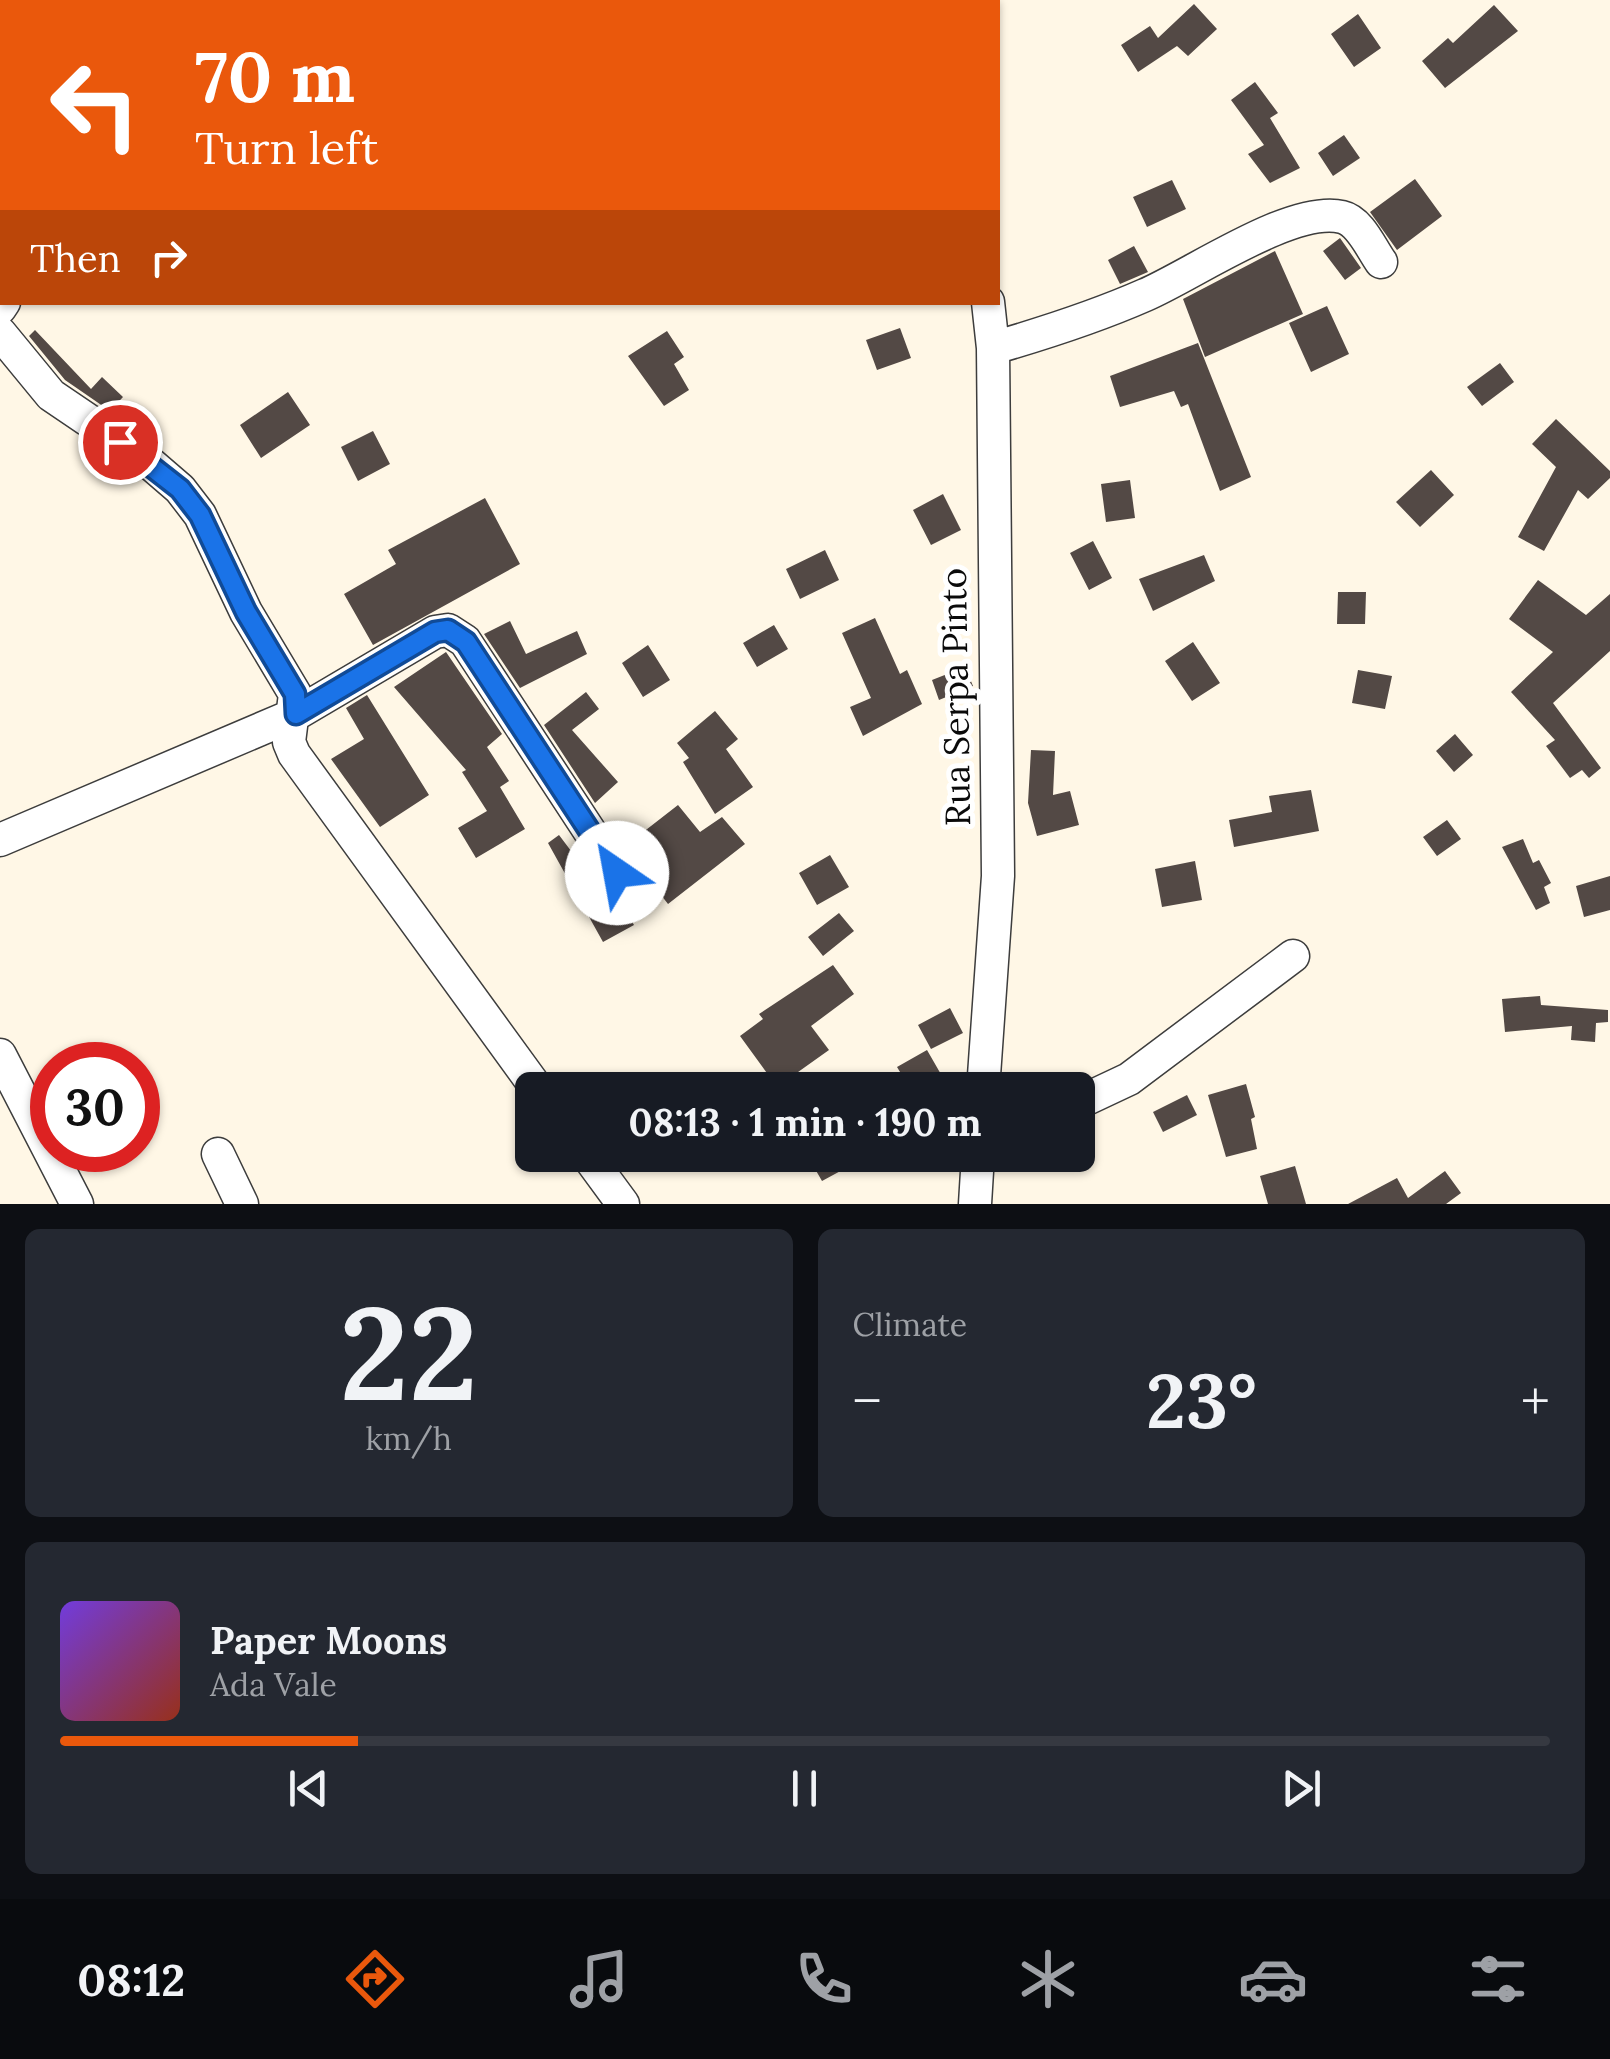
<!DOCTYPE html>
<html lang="en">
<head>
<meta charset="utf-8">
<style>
  body { margin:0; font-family:Lora,serif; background:#242831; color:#f1f3f6; height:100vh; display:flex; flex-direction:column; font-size:38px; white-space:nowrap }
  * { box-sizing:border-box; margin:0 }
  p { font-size:32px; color:#9ea1a6 }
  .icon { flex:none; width:55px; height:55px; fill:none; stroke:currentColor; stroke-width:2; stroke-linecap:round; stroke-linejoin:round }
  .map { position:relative; height:1204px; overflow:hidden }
  .panel { display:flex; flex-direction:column; gap:25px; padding:25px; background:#0d0f14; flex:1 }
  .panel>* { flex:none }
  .hud { position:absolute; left:0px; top:0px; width:1000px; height:305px; box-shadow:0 2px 8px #0004; background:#ea580c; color:#fff; overflow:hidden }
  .speed { position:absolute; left:30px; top:1042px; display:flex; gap:20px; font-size:50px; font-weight:700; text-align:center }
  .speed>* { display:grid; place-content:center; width:130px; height:130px; border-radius:50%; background:#171b24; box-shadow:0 2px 8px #0004; line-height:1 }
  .speed .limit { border:15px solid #d22; background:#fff; color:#111 }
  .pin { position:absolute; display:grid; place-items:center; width:85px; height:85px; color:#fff; margin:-42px; border:5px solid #fff; border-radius:50%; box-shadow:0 2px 10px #0007 }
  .me { position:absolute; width:110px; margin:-55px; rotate:327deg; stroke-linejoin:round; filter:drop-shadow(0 0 8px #0008) }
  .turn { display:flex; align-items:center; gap:35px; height:210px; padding:0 30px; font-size:45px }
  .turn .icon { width:130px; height:130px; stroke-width:2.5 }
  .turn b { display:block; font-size:70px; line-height:85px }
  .then { display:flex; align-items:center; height:95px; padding:0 30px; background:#0003; gap:20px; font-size:38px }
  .big { font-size:75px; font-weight:700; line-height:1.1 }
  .panel .tile { flex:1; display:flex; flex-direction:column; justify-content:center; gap:15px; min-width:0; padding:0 35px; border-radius:15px; background:#242831 }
  .panel .dial { align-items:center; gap:0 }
  .dial b { font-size:130px; line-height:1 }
  .song { display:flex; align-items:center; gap:30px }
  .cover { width:120px; height:120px; border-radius:15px; background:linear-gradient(135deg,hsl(260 70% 55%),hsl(10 70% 35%)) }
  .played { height:10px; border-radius:5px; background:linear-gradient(90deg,#ea580c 20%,#363941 20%) }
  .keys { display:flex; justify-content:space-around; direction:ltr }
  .heat { display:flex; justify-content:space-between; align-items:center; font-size:55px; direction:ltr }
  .panel .tiles { flex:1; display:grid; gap:25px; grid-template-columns:1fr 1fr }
  .tile:last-child { grid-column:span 2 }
  .trip { position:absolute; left:515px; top:1072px; width:580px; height:100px; border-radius:15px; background:#171b24; box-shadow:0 2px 8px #0004; font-weight:700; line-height:100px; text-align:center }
  .tab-bar { display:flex; height:160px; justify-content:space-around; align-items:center; background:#090b0e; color:#9ea1a6 }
  .tab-bar .icon { width:70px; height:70px }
  .tab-bar .on { color:#ea580c }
  .tab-bar b { font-size:45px; color:#f1f3f6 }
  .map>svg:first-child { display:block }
</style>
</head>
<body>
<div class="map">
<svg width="1610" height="1204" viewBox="0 0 1610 1204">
  <rect width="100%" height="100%" fill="#fff7e6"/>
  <!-- building -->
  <path fill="#534945" d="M1194,4L1217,29L1188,56L1177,46L1138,72L1121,45L1150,26L1158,38Z
    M1494,5L1518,31L1445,88L1422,61L1448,38L1453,43Z
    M1358,14L1381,48L1354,67L1331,34Z
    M1255,82L1278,113L1270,118L1300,168L1270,183L1248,154L1264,145L1231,100Z
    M1344,135L1360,158L1333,176L1318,153Z
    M1415,179L1442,216L1397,250L1370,212Z
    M1172,180L1186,209L1147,227L1133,197Z
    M1340,238L1361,268L1345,280L1323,251Z
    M1134,246L1148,272L1120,284L1108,260Z
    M1275,251L1303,314L1205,357L1183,299Z
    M1327,306L1349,354L1311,372L1289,323Z
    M900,328L911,358L877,370L866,340Z
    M35,330L91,389L102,377L123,397L110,411L65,380L29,336Z
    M667,331L684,357L674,364L689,390L664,406L628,356Z
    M1198,343L1251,477L1220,491L1188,404L1181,407L1174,391L1120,407L1110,376Z
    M1500,363L1514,382L1482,406L1467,387Z
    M288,392L310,425L261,458L240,425Z
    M1556,419L1610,471V478L1588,499L1578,490L1544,551L1518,537L1556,467L1532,444Z
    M373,431L390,464L358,481L341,447Z
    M1431,470L1454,495L1420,527L1396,502Z
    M1130,480L1135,518L1106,522L1101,484Z
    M943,494L961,530L931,545L913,510Z
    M485,498L520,564L373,645L344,594L396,564L388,550Z
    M1093,541L1112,578L1089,590L1070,553Z
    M825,550L839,580L800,599L786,569Z
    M1204,555L1215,581L1153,611L1139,579Z
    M1538,580L1586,615L1610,594V651L1553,703L1601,768L1589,778L1582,770L1570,778L1546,746L1555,740L1511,692L1553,652L1509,619Z
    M1338,592H1366L1365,624H1337Z
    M875,618L900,674L907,670L922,704L863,736L850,707L871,698L842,633Z
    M510,621L526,654L577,631L587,654L520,688L484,634Z
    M774,625L788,649L757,667L743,643Z
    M1193,642L1220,683L1192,701L1165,661Z
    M648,645L670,680L643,697L622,663Z
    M446,652L502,734L487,747L509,781L500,787L525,829L476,858L458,828L487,811L462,772L466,770L394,687Z
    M965,667L973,686L939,700L932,680Z
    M1358,670L1392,676L1385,709L1352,703Z
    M586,692L599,709L572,730L618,782L595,803L544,725Z
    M367,695L429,795L380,827L331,759L364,739L346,708Z
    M715,711L738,739L726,749L753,787L715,814L683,762L689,758L677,743Z
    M1455,734L1473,755L1454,772L1436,751Z
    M1031,750L1055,751L1053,795L1070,791L1079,825L1037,836L1028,803Z
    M1311,790L1319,831L1234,847L1229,820L1272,812L1269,796Z
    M678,805L700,832L722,817L745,844L668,904L624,847Z
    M1447,820L1461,839L1437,856L1423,837Z
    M559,835L608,900L617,895L634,925L603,942L548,843Z
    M1523,839L1533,863L1539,860L1551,883L1544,887L1550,903L1536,910L1502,847Z
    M830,855L849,887L817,905L799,873Z
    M1195,861L1202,900L1162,907L1155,869Z
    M1610,876V910L1584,917L1576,886Z
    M839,913L854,931L823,956L808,937Z
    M833,965L854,994L811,1026L829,1050L777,1087L740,1036L763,1019L759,1014Z
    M1540,996L1541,1005L1608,1010V1022L1596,1023L1595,1042L1571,1040L1572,1026L1505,1032L1502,999Z
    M950,1008L963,1033L931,1049L918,1025Z
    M927,1050L950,1090H911L897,1067Z
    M1246,1084L1255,1117L1251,1119L1257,1149L1226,1157L1208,1095Z
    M1187,1095L1197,1115L1163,1132L1153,1112Z
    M807,1155H870L822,1181Z
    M1295,1166L1306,1204H1268L1260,1176Z
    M1445,1171L1461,1193L1446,1204H1348L1397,1178L1408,1198Z"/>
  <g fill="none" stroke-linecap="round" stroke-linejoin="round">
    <defs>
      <path id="minor" d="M19,0L20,2
        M874,0L875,2
        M0,308L4,302
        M0,333L51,395L144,458L180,489L200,515L246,612L295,694L289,742L294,754L538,1090
        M993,348C1045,333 1095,317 1145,295C1192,275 1292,205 1342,217C1360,221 1371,248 1381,262
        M0,840L296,714L435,632L448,630L465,641L617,873
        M0,1055L77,1204
        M983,1090L998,876L993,348L988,302
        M1078,1103L1129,1079L1293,956
        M218,1154L242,1204
        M587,1155L623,1204
        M975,1204L978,1155"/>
    </defs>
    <!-- minor casing -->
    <use href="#minor" stroke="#3d3d3d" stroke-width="35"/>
    <!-- minor -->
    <use href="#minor" stroke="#fff" stroke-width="32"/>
  </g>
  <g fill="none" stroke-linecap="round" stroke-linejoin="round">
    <defs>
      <path id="route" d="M120,442L180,489L200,515L246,612L295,694L296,714L435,632L448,630L466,642L617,873"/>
    </defs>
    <!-- route casing -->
    <use href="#route" stroke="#114b97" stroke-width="25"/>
    <!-- route -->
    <use href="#route" stroke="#1a73e8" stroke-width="18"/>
  </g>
  <g text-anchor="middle" stroke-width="10" stroke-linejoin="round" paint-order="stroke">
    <!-- street labels -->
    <g font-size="35" fill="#0a0a0a" stroke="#fff">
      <text transform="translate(956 697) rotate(-91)" y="12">Rua Serpa Pinto</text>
    </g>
  </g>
</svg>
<div class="speed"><div class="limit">30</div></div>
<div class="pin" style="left:120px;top:442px;background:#d93025"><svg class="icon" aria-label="arrive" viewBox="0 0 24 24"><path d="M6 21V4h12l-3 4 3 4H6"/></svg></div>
<svg class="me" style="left:617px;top:873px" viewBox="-20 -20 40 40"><circle r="19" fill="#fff"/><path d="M0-13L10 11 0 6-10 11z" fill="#1a73e8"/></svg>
<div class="trip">08:13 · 1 min · 190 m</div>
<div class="hud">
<div class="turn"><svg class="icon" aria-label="left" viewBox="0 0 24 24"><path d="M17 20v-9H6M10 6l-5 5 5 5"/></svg><div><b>70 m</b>Turn left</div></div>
<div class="then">Then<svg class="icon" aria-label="right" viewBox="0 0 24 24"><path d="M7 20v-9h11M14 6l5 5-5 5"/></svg></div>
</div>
</div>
<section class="panel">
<div class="tiles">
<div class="tile dial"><b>22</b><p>km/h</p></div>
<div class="tile"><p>Climate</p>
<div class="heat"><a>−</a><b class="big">23°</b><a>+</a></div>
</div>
<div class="tile">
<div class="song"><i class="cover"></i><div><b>Paper Moons</b><p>Ada Vale</p></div></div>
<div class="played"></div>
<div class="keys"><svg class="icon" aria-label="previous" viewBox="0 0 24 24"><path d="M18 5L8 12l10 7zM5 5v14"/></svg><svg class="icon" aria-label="pause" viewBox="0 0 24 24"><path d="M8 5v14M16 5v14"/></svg><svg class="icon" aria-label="next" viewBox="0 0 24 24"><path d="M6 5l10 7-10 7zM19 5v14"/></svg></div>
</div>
</div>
</section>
<nav class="tab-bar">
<b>08:12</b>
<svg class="icon on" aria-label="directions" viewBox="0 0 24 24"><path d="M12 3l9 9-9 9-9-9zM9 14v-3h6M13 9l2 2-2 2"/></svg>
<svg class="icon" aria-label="music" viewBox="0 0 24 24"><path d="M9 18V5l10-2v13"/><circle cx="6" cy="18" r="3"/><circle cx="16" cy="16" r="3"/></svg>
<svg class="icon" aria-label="phone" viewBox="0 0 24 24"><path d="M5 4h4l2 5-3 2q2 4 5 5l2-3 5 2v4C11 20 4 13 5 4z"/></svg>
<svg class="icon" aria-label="climate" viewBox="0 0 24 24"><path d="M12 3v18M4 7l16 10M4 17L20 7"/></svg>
<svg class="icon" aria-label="car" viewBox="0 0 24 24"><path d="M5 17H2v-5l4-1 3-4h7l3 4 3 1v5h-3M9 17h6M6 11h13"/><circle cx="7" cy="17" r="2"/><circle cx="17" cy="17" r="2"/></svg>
<svg class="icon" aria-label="filters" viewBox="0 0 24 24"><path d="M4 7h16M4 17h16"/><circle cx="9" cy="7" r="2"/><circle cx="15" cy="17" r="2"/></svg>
</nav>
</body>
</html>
